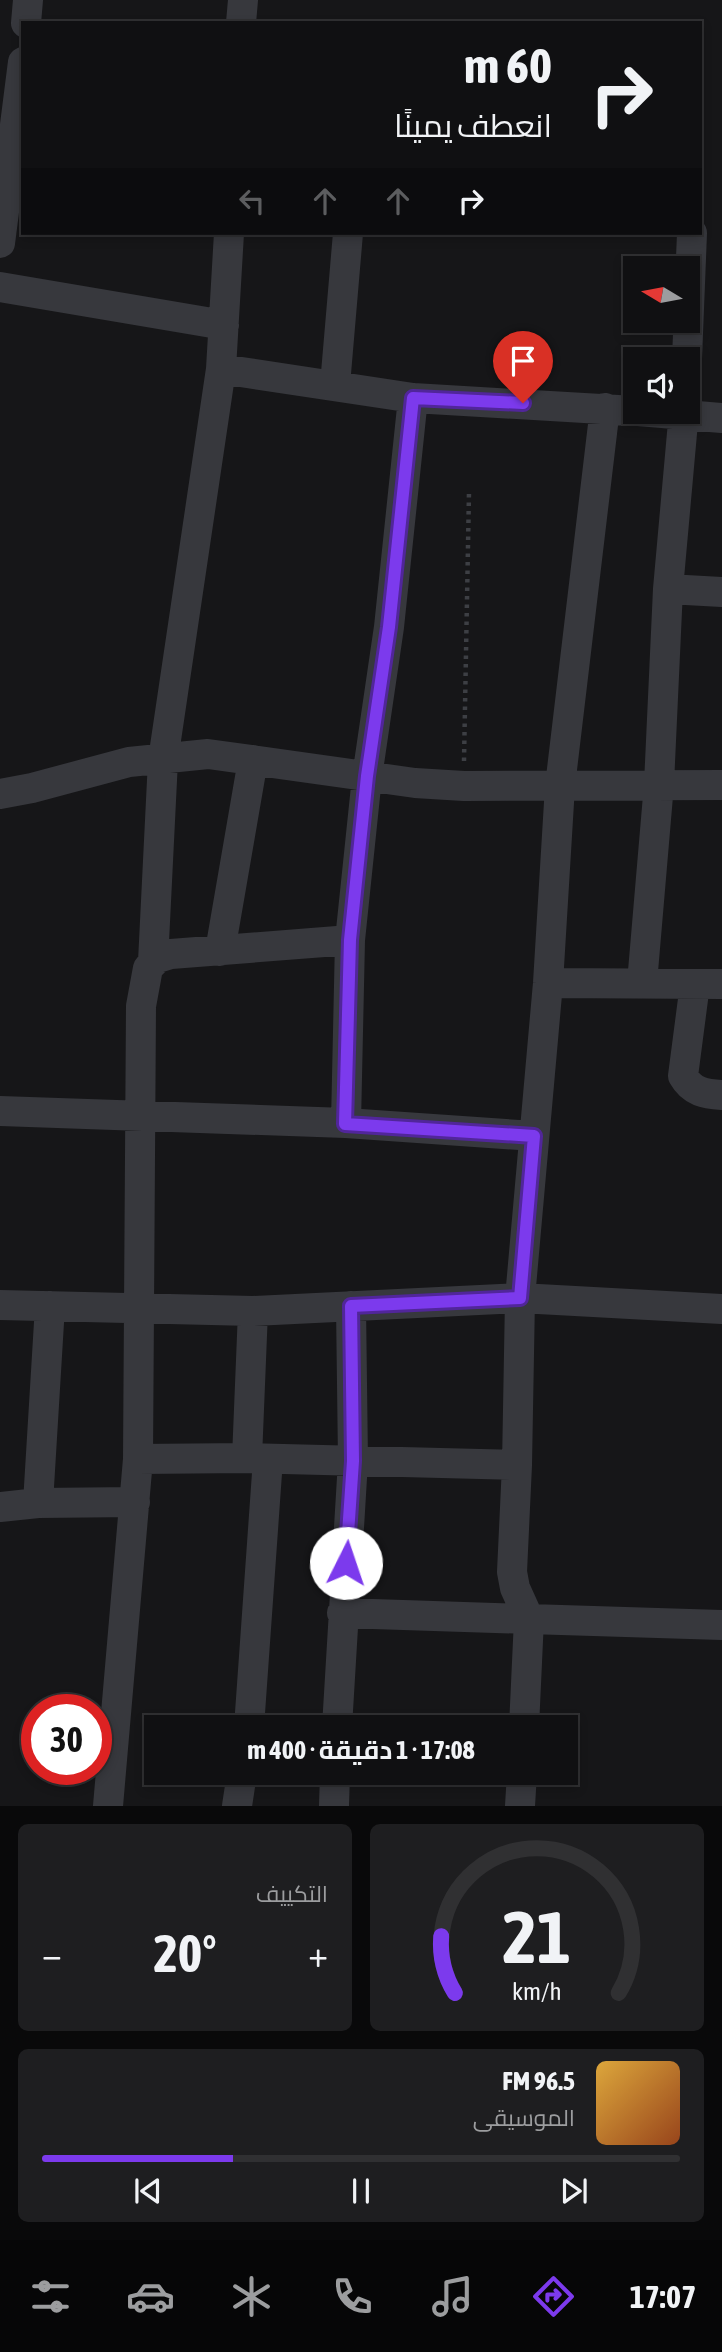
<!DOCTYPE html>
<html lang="ar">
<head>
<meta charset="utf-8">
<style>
  body { margin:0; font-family:"Asap Condensed",Cairo,sans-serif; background:#1e1e20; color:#f1f3f6; direction:rtl; height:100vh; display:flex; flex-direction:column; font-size:26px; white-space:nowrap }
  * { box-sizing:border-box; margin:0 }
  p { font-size:23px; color:#9c9d9f }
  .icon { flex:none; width:38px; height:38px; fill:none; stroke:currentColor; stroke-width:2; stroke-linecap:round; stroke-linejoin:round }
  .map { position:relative; height:1806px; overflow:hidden; direction:ltr }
  .details { display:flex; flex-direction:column; gap:18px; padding:18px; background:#09090a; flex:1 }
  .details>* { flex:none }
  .top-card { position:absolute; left:21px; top:21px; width:681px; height:214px; border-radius:0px; box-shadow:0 4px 10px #0003,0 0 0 2px #303032; direction:rtl; background:#101012; color:#f1f3f6; overflow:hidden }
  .needle { width:46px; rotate:280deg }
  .controls { position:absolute; left:623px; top:256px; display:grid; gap:14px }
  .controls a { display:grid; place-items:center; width:77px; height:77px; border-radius:0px; background:#101012; box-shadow:0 4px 10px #0003,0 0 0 2px #303032; font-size:35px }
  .speed { position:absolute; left:21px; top:1694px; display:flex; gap:14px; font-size:35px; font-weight:700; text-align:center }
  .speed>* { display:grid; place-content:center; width:91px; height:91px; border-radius:50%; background:#101012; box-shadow:0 4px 10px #0003,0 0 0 2px #303032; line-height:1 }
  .speed .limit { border:10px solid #d22; background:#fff; color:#111 }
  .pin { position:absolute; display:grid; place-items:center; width:60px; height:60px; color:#fff; margin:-72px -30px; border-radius:50% 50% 50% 0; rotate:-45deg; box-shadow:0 0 7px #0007 }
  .pin .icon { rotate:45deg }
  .me { position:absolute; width:77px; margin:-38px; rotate:4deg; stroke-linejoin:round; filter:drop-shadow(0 0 5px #0008) }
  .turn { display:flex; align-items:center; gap:24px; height:147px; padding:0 35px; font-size:32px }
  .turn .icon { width:91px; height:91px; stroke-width:2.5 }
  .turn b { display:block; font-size:49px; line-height:60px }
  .lanes { display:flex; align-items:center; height:66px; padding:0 35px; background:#0003; justify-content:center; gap:35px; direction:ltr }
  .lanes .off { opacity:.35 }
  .big { font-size:52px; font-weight:700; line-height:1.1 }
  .details .card { flex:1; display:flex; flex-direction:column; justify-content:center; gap:10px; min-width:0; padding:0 24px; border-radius:10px; background:#1e1e20 }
  .details .dial { align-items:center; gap:0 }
  .dial svg { height:182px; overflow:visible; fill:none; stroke:#303032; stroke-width:7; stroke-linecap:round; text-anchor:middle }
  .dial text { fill:#f1f3f6; stroke:none }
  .song { display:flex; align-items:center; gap:21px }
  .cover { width:84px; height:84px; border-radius:10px; background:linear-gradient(135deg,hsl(40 70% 55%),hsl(20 70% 35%)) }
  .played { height:7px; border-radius:4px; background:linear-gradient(90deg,#7c3aed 30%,#303032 30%) }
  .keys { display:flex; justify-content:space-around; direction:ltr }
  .heat { display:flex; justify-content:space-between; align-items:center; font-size:38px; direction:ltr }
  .details .tiles { flex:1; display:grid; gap:18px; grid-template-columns:1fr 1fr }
  .card:last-child { grid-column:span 2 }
  .trip { position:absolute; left:144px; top:1715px; width:434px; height:70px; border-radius:0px; background:#101012; box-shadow:0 4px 10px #0003,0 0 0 2px #303032; font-weight:700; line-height:70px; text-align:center; direction:rtl }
  .tabs { display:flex; height:112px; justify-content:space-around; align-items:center; background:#060607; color:#9c9d9f }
  .tabs .icon { width:49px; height:49px }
  .tabs .selected { color:#7c3aed }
  .tabs b { font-size:32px; color:#f1f3f6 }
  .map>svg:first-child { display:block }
</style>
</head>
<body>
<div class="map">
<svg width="722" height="1806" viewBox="0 0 722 1806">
  <rect width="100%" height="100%" fill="#161618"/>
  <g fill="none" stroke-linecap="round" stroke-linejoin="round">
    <!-- path -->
    <path stroke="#3d3f44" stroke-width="4.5" stroke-dasharray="3.5 5" stroke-linecap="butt" d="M464,761L469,492"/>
    <!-- street -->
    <path stroke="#37383d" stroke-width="30" d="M26,23L28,0
      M241,23L243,0
      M0,243L23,62
      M0,287L224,325
      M687,359L692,233
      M221,369L413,398L635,411
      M335,385L348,233
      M638,411L722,418
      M668,589L722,592
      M0,794L32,788L129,762L208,754L415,783L464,786L722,785
      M220,951L253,760
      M153,962L163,760L221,369L229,233
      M548,983L722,984
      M642,983L659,784L668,589L684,411
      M695,984L683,1076C692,1092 705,1094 722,1095
      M0,1111L346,1123L534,1136
      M346,1123L350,940L367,777L389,627L413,398
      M0,1305L253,1311L520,1298L722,1309
      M247,1458L253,1311
      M138,1459L247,1458L517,1465L520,1298L548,983L560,786L605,408
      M517,1465L512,1572L515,1588L529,1619L722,1625
      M38,1503L50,1306
      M0,1507L38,1503L135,1502
      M342,1613L529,1619L524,1727
      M249,1727L268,1459
      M337,1727L353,1461L351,1306
      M108,1806L138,1459L141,1006L148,968L158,958L171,954L350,940
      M237,1806L242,1773
      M334,1806L335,1773
      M520,1806L522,1773"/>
  </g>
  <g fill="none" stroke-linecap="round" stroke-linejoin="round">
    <defs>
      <path id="route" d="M346,1563L353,1461L351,1306L520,1298L534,1136L345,1124L350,940L367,776L389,627L413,398L523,403"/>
    </defs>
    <!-- route casing -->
    <use href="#route" stroke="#51269a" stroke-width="18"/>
    <!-- route -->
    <use href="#route" stroke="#7c3aed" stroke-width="12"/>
  </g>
</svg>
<div class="controls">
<a><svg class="needle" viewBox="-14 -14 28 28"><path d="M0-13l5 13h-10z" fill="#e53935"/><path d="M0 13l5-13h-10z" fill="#9c9d9f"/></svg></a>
<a><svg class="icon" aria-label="sound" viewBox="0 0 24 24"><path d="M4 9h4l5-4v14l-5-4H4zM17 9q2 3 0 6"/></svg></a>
</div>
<div class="speed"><div class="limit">30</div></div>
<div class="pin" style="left:523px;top:403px;background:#d93025"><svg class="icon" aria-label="arrive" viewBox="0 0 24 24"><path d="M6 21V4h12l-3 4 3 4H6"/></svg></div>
<svg class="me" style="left:346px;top:1563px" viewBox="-20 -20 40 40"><circle r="19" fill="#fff"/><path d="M0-13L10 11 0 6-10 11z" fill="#7c3aed"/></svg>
<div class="trip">17:08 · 1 دقيقة · 400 m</div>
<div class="top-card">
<div class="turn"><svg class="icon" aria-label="right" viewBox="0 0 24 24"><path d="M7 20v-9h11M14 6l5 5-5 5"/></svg><div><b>60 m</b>انعطف يمينًا</div></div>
<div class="lanes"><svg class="icon off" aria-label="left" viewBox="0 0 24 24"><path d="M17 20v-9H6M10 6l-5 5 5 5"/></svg><svg class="icon off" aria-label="ahead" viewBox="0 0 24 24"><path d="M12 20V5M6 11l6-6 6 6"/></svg><svg class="icon off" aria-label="ahead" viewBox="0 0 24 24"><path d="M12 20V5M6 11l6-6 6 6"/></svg><svg class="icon" aria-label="right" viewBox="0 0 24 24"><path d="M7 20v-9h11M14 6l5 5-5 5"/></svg></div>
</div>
</div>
<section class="details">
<div class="tiles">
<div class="card dial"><svg viewBox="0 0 100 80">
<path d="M14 69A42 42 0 1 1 86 69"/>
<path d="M14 69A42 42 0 0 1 8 44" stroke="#7c3aed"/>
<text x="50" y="56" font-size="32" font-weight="700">21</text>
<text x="50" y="72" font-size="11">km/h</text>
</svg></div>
<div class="card"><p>التكييف</p>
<div class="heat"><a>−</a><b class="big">20°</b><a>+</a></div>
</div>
<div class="card">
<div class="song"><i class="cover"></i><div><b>96.5 FM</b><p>الموسيقى</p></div></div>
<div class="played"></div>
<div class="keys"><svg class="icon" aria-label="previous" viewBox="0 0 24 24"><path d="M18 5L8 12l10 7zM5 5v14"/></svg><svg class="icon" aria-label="pause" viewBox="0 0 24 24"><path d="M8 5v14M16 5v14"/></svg><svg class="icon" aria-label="next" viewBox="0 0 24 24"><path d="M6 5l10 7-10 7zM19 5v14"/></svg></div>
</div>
</div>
</section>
<nav class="tabs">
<b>17:07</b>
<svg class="icon selected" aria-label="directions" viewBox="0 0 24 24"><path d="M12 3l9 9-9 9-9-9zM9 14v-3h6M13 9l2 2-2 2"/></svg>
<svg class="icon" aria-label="music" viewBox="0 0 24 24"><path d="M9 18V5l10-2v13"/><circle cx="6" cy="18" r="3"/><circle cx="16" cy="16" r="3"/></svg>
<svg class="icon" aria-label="phone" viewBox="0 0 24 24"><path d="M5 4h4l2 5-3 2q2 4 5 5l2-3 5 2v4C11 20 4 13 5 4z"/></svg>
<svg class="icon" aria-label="climate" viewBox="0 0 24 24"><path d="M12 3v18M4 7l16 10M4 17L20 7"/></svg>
<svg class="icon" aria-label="car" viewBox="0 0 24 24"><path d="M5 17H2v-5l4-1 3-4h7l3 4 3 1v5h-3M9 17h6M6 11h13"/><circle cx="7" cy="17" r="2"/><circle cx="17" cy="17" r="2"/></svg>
<svg class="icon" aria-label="filters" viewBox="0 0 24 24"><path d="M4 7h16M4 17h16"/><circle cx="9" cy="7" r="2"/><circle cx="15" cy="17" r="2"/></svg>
</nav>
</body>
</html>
